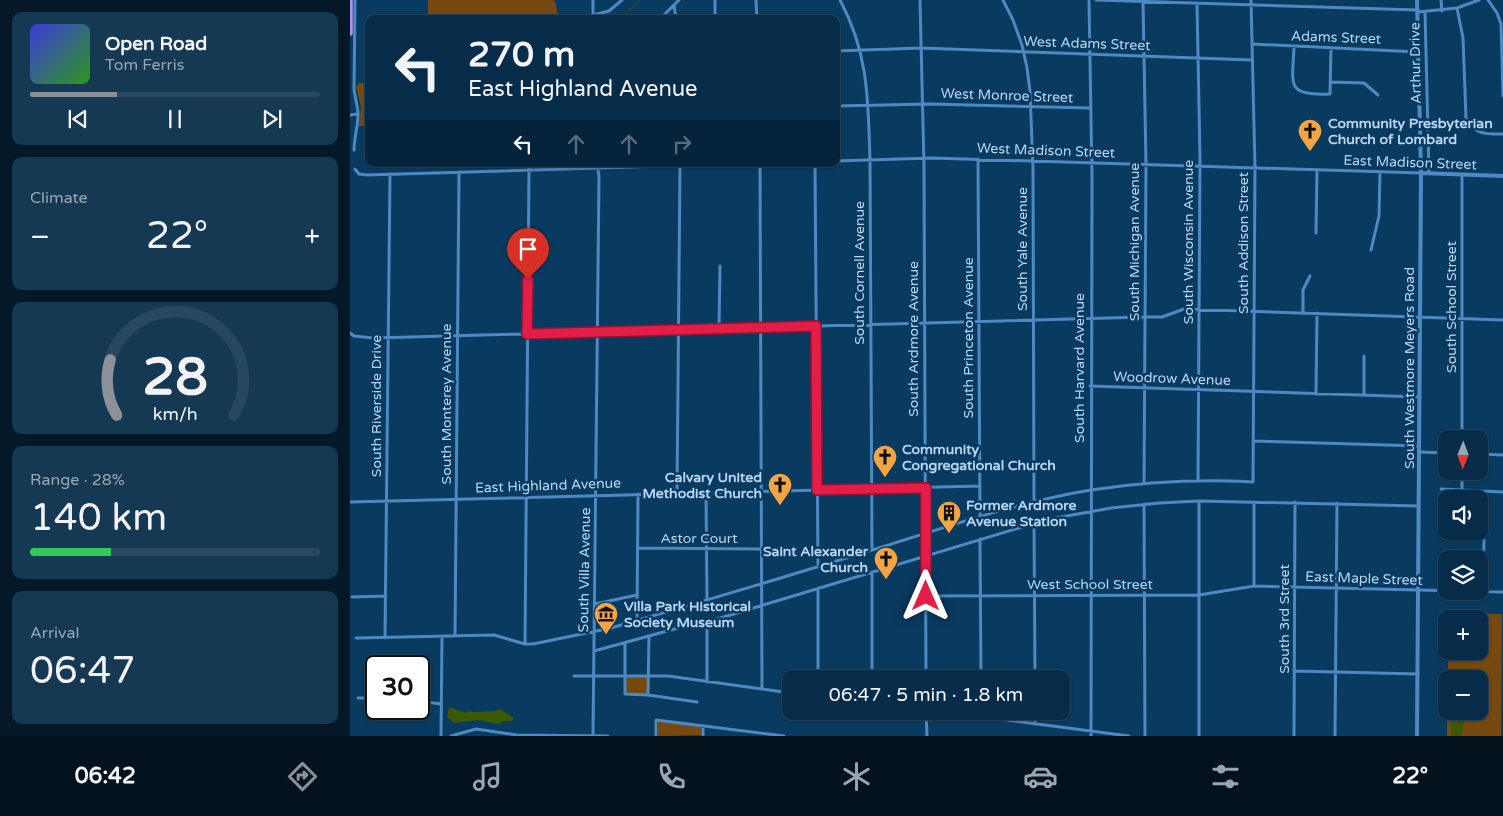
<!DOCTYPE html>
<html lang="en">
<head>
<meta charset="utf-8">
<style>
  body { margin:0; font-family:"Varela Round",sans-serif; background:#153853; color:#f1f3f6; height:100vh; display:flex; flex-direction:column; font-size:19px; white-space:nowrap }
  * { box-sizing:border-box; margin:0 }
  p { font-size:16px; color:#98a7b4 }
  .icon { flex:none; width:28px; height:28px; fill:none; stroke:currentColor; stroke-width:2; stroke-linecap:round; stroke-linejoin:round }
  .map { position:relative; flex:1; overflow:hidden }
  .sheet { display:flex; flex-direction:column; gap:12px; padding:12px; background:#041828; width:350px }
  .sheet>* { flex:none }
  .top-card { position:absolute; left:15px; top:15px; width:475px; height:152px; border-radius:10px; box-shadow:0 1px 4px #0004,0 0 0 1px #284861; background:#072c49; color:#f1f3f6; overflow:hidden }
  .needle { width:32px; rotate:181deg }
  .controls { position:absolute; left:1088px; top:430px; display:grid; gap:10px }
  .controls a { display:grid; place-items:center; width:50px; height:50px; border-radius:10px; background:#072c49; box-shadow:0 1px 4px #0004,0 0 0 1px #284861; font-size:25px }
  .speed { position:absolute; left:15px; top:655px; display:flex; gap:10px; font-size:25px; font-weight:700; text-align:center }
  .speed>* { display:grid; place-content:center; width:65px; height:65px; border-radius:50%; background:#072c49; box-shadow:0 1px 4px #0004,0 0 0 1px #284861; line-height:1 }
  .speed .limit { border:2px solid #111; border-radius:8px; background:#fff; color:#111 }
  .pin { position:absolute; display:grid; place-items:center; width:42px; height:42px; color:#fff; margin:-51px -21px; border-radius:50% 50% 50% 0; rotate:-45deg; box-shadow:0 0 5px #0007 }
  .pin .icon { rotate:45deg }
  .me { position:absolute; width:55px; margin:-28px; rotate:0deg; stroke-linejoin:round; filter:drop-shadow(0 0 4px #0008) }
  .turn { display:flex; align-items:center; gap:18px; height:105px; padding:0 20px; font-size:22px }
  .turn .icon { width:65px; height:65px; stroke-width:2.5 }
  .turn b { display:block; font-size:35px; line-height:42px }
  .lanes { display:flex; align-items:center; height:48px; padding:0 20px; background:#0003; justify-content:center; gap:25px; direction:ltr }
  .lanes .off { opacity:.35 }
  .big { font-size:38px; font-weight:600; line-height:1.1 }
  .sheet .card { flex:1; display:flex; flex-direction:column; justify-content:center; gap:8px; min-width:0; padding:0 18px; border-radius:10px; background:#153853 }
  .sheet .dial { align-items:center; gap:0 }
  .dial svg { height:130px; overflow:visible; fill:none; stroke:#284861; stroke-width:7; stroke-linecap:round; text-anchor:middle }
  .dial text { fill:#f1f3f6; stroke:none }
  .song { display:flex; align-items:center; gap:15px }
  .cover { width:60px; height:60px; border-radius:8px; background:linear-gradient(135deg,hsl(240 70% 55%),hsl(110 70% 35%)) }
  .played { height:5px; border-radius:2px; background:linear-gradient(90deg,#8c9099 30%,#284861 30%) }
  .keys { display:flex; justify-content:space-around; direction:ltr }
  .heat { display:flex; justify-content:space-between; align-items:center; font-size:28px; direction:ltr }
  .charge { height:8px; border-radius:4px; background:linear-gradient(90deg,#34c759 28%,#284861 0) }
  .trip { position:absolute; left:432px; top:670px; width:288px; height:50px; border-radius:10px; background:#072c49; box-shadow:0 1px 4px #0004,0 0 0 1px #284861; font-weight:600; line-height:50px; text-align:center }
  .tabs { display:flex; height:80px; justify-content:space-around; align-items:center; background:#03121d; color:#98a7b4 }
  .tabs .icon { width:35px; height:35px }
  .tabs .active { color:#8c9099 }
  .tabs b { font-size:22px; color:#f1f3f6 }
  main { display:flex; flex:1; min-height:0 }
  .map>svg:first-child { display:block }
</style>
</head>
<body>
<main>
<section class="sheet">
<div class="card">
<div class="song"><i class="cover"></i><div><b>Open Road</b><p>Tom Ferris</p></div></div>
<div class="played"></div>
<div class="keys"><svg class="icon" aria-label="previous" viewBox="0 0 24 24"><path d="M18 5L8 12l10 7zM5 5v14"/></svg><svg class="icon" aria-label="pause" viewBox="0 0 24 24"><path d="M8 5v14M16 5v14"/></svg><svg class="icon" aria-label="next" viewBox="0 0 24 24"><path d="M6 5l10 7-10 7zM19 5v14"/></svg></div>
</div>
<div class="card"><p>Climate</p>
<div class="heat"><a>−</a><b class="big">22°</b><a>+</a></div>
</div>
<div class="card dial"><svg viewBox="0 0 100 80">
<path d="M14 69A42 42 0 1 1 86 69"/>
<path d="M14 69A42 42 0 0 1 10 35" stroke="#8c9099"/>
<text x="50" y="56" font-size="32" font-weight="700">28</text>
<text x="50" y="72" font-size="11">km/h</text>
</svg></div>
<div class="card"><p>Range · 28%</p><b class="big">140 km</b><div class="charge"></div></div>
<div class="card"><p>Arrival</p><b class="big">06:47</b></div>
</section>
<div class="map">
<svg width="1153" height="736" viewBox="0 0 1153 736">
  <rect width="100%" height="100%" fill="#093b61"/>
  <!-- green -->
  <path fill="#75490f" d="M78,0H201L205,1L208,16L240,14V19H78Z
    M9,83H19V126H9L11,107L6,87Z
    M1100,613L1152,614L1151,736H1097V711H1129V679H1098V651H1129V619H1099Z
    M276,676H298V694L276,693Z
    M308,721L352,727L351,735L308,736Z"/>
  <!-- water -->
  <path fill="#3c5800" d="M99,707L116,713L119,710L122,712L145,711L150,709L164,718L162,721H154L149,724L128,720L104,723L97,717Z
    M1102,711H1121L1113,725L1112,736H1101Z"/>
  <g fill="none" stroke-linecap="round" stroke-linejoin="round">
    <!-- stream -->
    <path stroke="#3c5800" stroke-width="1" d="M270,19L290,0"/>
    <!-- minor -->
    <path stroke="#4e8ac1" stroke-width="3" d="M243,0V19
      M365,0V19
      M406,0L407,19
      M490,0C519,54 518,101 520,160L522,550
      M570,0L574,166L576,679
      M653,0L663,20L672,45L677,68L680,91L683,169L684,502
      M739,0L742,176L741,736
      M746,0L1068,10
      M1091,0L1092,11
      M1138,0L1147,13L1151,24L1153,96
      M793,1L796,165L794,483
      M847,3L850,159L848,480
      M324,5L326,19
      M1107,8L1113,38L1116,118C1124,135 1137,134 1153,134
      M1068,12L1107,8L1129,0
      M1075,12L1079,173
      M243,15L259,11L272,0
      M310,19L329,0
      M902,44L1068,52
      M944,46C943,84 934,96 980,94L981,48
      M486,51L571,48L902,60
      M980,82L1014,83L1028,95
      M486,106L580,104L741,108
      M0,115L7,114L8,111L4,90L5,0
      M4,150C4,136 9,124 8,111
      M628,159L630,517
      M486,161L582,158L1071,173
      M410,164L412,689
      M465,164L468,567
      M5,169L9,174L17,175L384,164
      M966,233L967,170
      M1021,250L1029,216L1030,172
      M953,313V290L960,276
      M369,328L370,266
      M0,333L4,336L23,338L795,317H812L834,309L1153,320
      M740,386L1070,397
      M966,394L967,313
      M1014,395V356
      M1112,439V175
      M903,441L1069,446
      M1069,452L1096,453
      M1129,454L1153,455
      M1112,471V490
      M1091,489L1153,492
      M327,493L330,165
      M356,493L357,600
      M849,501V736
      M0,502L630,486
      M794,504L795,736
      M684,523L685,679
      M630,539L631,679
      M288,548L411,549
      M522,572V679
      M904,586V502
      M468,588V679
      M1133,592L1134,540
      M576,596L849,595L904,586L1153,592
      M2,597L36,596
      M245,604L287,595
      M287,621L288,494
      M357,622V682
      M105,636L109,172
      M6,638L144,635L175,644H183L261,628C348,603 435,577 522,550C594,528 667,502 741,490C795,482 849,479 903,482L905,168L901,0
      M35,638L40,174
      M275,643V694L298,695L347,702
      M175,644L179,169
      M244,651L328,628L357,622L669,528L711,517L761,508L809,503L849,501L1069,506
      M945,671L1068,674
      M224,676H318L441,693
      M298,695L299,636
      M8,698H26
      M69,701L91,704
      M576,711L577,736
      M587,711L779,736
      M631,711V717
      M685,711V724
      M353,726V736
      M91,736L92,637
      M101,736L126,729L167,735L258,736
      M243,736L249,176L247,164
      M306,736V720L434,736
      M944,736L945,502
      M985,736L987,503"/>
    <!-- tertiary -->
    <path stroke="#4e8ac1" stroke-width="4" d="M1071,173L1153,176
      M1067,736L1071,173L1067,0"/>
    <!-- trunk -->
    <path stroke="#af93e9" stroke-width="5.5" d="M0,33V0"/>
  </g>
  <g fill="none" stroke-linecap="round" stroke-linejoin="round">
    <defs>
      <path id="route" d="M178,279L177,334L466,326L467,490L576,488V596"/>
    </defs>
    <!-- route casing -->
    <use href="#route" stroke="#92132f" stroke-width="12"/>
    <!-- route -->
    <use href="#route" stroke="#e11d48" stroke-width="9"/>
  </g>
  <!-- icons -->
  <defs>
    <symbol id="church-pin" viewBox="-11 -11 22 30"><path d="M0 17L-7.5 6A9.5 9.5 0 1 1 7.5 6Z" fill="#f3a443" stroke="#093b61"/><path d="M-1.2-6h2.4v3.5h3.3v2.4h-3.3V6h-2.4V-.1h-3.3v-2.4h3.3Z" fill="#111"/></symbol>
    <symbol id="building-pin" viewBox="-11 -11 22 30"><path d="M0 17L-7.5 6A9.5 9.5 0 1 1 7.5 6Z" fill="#f3a443" stroke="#093b61"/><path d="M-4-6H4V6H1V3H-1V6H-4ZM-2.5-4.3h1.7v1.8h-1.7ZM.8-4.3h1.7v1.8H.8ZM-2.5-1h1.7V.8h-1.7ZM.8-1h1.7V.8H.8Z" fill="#111"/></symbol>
    <symbol id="museum-pin" viewBox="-11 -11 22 30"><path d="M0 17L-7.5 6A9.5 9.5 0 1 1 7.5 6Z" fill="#f3a443" stroke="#093b61"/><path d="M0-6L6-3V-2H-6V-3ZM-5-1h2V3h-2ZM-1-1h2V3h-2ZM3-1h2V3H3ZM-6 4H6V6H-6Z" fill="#111"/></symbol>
  </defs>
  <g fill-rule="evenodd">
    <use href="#church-pin" x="946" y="117" width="28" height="38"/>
    <use href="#church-pin" x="521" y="443" width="28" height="38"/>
    <use href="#church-pin" x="416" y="471" width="28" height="38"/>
    <use href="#building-pin" x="585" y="499" width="28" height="38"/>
    <use href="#church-pin" x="522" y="545" width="28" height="38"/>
    <use href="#museum-pin" x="242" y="600" width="28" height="38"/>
  </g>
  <g text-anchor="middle" stroke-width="5" stroke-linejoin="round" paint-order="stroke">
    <!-- street labels -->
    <g font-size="14" fill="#b7d5f3" stroke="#093b61">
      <text transform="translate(986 37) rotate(2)" y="5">Adams Street</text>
      <text transform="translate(737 43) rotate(2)" y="5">West Adams Street</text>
      <text transform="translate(1065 63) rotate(-91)" y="5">Arthur Drive</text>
      <text transform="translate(657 95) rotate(2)" y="5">West Monroe Street</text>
      <text transform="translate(696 150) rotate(2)" y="5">West Madison Street</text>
      <text transform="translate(1060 162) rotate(2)" y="5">East Madison Street</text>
      <text transform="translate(784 242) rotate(-90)" y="5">South Michigan Avenue</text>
      <text transform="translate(838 242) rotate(-90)" y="5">South Wisconsin Avenue</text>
      <text transform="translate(893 243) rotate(-90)" y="5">South Addison Street</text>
      <text transform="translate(672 249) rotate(-90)" y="5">South Yale Avenue</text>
      <text transform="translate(509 273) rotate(-90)" y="5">South Cornell Avenue</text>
      <text transform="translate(1101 307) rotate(-90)" y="5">South School Street</text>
      <text transform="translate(618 338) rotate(-90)" y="5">South Princeton Avenue</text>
      <text transform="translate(563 339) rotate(-90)" y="5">South Ardmore Avenue</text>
      <text transform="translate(729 368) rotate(-90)" y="5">South Harvard Avenue</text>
      <text transform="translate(1059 368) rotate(-90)" y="5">South Westmore Meyers Road</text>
      <text transform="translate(822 378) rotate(2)" y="5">Woodrow Avenue</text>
      <text transform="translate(96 404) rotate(-90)" y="5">South Monterey Avenue</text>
      <text transform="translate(26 406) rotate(-90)" y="5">South Riverside Drive</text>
      <text transform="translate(198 485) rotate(-2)" y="5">East Highland Avenue</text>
      <text x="349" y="543">Astor Court</text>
      <text transform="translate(234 570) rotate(-89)" y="5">South Villa Avenue</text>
      <text transform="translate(1014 578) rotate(2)" y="5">East Maple Street</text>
      <text x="740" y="589">West School Street</text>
      <text transform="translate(934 619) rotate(-90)" y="5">South 3rd Street</text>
    </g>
    <!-- poi labels -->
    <g font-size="14" font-weight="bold" fill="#b7d5f3" stroke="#093b61" text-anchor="start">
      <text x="978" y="128">Community Presbyterian<tspan x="978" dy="16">Church of Lombard</tspan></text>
      <text x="552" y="454">Community<tspan x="552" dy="16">Congregational Church</tspan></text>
      <text x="412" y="482" text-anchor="end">Calvary United<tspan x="412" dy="16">Methodist Church</tspan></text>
      <text x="616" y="510">Former Ardmore<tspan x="616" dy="16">Avenue Station</tspan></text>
      <text x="518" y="556" text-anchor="end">Saint Alexander<tspan x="518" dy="16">Church</tspan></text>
      <text x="274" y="611">Villa Park Historical<tspan x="274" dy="16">Society Museum</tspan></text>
    </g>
  </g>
</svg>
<div class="controls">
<a><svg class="needle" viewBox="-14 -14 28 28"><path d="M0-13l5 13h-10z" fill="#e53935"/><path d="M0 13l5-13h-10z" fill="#98a7b4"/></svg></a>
<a><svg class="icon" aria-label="sound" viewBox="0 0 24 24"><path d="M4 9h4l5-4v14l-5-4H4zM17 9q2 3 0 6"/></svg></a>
<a><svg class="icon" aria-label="layers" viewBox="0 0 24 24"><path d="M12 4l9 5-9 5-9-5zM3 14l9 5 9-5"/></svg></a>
<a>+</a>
<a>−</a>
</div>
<div class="speed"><div class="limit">30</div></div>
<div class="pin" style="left:178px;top:279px;background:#d93025"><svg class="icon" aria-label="arrive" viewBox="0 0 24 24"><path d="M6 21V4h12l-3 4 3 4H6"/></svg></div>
<svg class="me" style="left:576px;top:596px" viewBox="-20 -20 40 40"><path d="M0-17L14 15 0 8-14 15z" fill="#e11d48" stroke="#fff" stroke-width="4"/></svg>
<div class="trip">06:47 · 5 min · 1.8 km</div>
<div class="top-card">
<div class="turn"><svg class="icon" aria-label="left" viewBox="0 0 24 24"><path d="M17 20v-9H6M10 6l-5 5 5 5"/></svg><div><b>270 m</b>East Highland Avenue</div></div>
<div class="lanes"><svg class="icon" aria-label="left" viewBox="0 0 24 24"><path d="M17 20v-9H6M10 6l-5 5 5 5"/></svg><svg class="icon off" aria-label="ahead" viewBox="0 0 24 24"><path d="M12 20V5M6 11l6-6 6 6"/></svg><svg class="icon off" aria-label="ahead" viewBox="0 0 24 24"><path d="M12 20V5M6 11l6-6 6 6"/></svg><svg class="icon off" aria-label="right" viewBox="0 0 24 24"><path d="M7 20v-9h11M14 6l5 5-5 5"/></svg></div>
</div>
</div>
</main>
<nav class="tabs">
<b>06:42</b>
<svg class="icon active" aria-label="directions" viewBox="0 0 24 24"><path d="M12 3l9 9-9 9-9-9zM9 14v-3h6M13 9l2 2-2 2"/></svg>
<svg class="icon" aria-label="music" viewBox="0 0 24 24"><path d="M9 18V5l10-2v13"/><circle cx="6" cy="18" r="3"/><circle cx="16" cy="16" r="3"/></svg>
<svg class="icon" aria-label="phone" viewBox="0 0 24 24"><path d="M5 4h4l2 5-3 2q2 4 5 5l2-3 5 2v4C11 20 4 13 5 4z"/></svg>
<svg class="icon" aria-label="climate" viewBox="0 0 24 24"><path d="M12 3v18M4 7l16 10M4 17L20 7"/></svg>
<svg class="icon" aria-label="car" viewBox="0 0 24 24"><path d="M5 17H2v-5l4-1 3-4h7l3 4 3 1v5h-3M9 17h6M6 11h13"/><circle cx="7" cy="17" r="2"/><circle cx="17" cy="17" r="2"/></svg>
<svg class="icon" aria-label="filters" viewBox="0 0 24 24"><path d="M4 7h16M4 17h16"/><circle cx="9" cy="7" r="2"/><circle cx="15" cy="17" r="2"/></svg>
<b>22°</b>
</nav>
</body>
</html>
